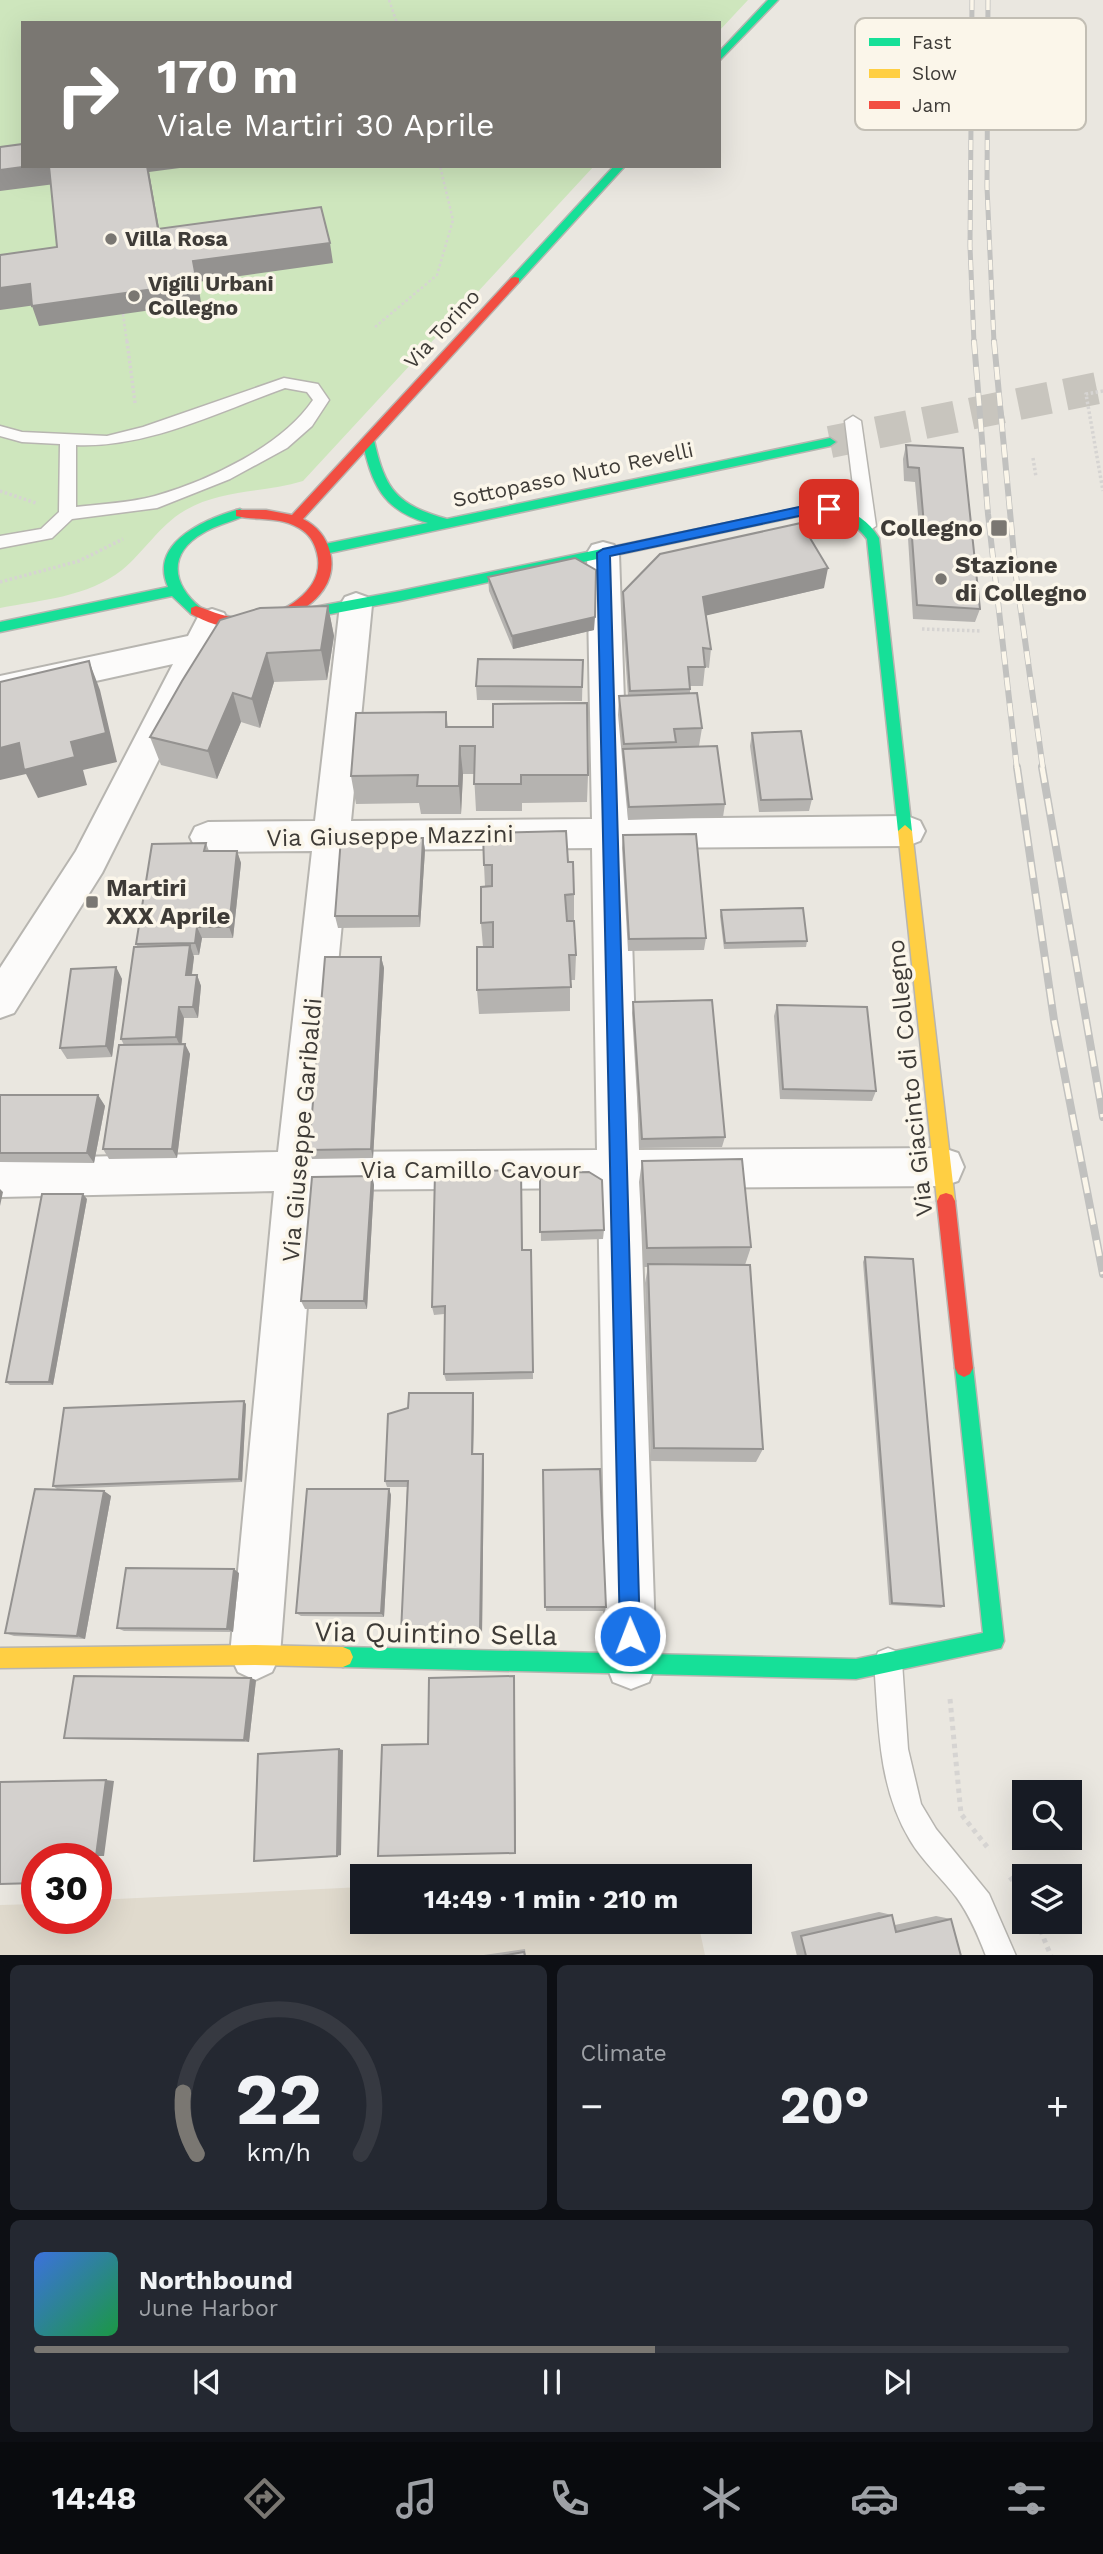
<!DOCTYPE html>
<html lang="en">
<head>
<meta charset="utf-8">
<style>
  body { margin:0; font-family:"Work Sans",sans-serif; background:#242831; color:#f1f3f6; height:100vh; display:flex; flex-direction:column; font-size:26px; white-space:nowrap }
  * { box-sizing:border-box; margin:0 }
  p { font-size:23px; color:#9ea1a6 }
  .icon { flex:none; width:38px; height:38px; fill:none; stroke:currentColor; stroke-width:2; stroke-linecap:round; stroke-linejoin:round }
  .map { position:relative; height:1955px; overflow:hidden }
  .sheet { display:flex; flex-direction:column; gap:10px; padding:10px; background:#0d0f14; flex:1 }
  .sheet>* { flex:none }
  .hud { position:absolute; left:21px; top:21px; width:700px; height:147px; border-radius:0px; box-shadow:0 7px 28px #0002; background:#7a7772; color:#fff; overflow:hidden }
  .fabs { position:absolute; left:1012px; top:1780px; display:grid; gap:14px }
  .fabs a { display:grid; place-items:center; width:70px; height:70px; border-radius:0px; background:#171b24; box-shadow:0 7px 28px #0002; font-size:35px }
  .speed { position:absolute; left:21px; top:1843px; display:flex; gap:14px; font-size:35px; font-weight:700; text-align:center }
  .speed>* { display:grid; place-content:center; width:91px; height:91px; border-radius:50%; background:#171b24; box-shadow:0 7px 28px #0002; line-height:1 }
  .speed .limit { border:10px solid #d22; background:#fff; color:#111 }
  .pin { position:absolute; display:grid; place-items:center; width:60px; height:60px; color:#fff; margin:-30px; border-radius:14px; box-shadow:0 4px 10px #0006 }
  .me { position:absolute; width:77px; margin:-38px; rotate:359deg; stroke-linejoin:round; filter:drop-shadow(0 0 5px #0008) }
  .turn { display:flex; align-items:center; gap:24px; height:147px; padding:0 21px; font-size:32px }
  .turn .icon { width:91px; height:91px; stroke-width:2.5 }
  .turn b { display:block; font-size:49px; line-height:60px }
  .big { font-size:52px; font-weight:700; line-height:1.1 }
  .sheet .widget { flex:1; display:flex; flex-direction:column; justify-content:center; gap:10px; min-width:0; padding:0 24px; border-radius:10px; background:#242831 }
  .sheet .dial { align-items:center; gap:0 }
  .dial svg { height:182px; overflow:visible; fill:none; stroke:#363941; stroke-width:7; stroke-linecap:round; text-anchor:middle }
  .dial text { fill:#f1f3f6; stroke:none }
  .song { display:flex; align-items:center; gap:21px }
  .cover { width:84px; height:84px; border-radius:10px; background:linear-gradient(135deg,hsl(220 70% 55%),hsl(140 70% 35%)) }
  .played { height:7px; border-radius:4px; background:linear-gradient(90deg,#7a7772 60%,#363941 60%) }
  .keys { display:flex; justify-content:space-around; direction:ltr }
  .heat { display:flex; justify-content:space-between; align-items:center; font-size:38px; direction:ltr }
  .sheet .tiles { flex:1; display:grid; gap:10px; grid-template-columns:1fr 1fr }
  .widget:last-child { grid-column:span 2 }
  .trip { position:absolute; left:350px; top:1864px; width:402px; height:70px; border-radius:0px; background:#171b24; box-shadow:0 7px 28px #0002; font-weight:700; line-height:70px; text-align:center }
  .dock { display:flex; height:112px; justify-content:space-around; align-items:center; background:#090b0e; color:#9ea1a6 }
  .dock .icon { width:49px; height:49px }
  .dock .active { color:#7a7772 }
  .dock b { font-size:32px; color:#f1f3f6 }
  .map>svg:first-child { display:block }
</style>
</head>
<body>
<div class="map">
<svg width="1103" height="1956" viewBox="0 0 1103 1956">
  <rect width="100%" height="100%" fill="#eae7e0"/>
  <!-- built -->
  <path fill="#e0dacd" d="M362,1887V1922H698L705,1955L0,1956V1905L37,1904V1918H96V1900Z"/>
  <!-- green -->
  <path fill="#cee6bd" d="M0,0H748L719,31V23H23V166H594L303,481C264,493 220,489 184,511C160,525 143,553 122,570C88,597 41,600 0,608Z"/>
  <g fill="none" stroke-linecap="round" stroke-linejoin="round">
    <!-- secondary-tunnel -->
    <path stroke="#c8c5be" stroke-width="32" stroke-dasharray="32 16" stroke-linecap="butt" d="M830,442L1103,387"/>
    <defs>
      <path id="lane" d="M284,378L318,384L329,400L312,426L287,448L230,479L157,508L72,519L52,538L0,548V536L41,529L59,512L60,444L22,442L0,436V426L22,432L107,436L143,427ZM285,388L307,392L313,400C282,446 208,481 155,496C130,503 101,504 76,507V445C148,448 218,412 285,388Z
        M853,416L861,421L876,526L867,532L858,526L845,421Z
        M888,1648L898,1652L902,1662L908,1749L921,1804L936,1829L989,1894L1016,1956H986C978,1935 970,1916 957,1898C942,1878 922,1861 910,1840C877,1785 879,1723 874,1662L878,1652Z"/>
      <path id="street" d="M603,542L614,545L619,553L628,819L907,816L920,821L925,831L920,841L907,846L629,848L639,1150L943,1148L958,1153L964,1167L958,1181L943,1186L640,1188L656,1664L649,1682L631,1689L613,1682L606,1664L598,1188L316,1190L280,1655L272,1672L255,1680L238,1672L230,1655L274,1191L0,1197V1159L278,1152L312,851L208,852L195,847L190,837L195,827L208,822L315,821L340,605L345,597L356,593L367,597L372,605L351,821L592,819L587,553L592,545ZM592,848L597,1150L320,1152L349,850Z
        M212,609L224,613L228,621L102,873L14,1013L0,1018V968L76,851L173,664L0,702V676L188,636L200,613Z"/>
      <path id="fast" d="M768,0H778L719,61V52Z
        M614,166H625L519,282H511V278Z
        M368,436L374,440C385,490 397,505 447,519L830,438L836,442L830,446L325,554L320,552V546L325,544L428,523C382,510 372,484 362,440Z
        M813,505C841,506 864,513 879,538L912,831L905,837L898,831L867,539C853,520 835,515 813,513L400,601L277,624L270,619L277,614L400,591Z
        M240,509L246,513L244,516C231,522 216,525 203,533C168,553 171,584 201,608V614H191L172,596L0,632V622L168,587C148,542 208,518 240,509Z
        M964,1359L970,1362L973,1368L1004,1641L1001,1648L856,1679L343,1667L336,1664L333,1657L336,1650L343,1647L856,1659L983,1633L955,1368L958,1362Z"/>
      <path id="slow" d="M905,825L912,831L955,1201L952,1207L946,1209L940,1207L937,1201L898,831Z
        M255,1645L343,1647L350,1650L353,1657L350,1664L343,1667L255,1665L0,1668V1648Z"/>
      <path id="jam" d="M515,277L519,278V282L303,519C317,526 326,537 330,552C342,599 282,627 243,628C225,629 208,623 191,614V608L196,606C220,614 232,621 259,617C288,612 326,587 317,553C314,541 309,534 299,528C279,516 257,521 236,516V510H266L292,515L511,278Z
        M946,1193L952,1195L955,1201L973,1368L970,1374L964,1377L958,1374L955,1368L937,1201L940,1195Z"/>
    </defs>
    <!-- lane casing -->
    <use href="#lane" stroke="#b7b5b0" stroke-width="3"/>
    <!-- street casing -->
    <use href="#street" stroke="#b7b5b0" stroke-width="4"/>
    <!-- fast casing -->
    <use href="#fast" stroke="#b7b5b0" stroke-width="3"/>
    <!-- slow casing -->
    <use href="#slow" stroke="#b7b5b0" stroke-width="3"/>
    <!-- jam casing -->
    <use href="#jam" stroke="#b7b5b0" stroke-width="3"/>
    <!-- path-far2 -->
    <path stroke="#d6d4d2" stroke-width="2.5" stroke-dasharray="2.5 2.5" stroke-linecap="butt" d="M389,0L397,23
      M123,314L127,343
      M375,327L437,275L453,220L440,166"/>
    <!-- path-far1 -->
    <path stroke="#d6d4d2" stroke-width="3.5" stroke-dasharray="2.5 2.5" stroke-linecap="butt" d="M127,341L135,403
      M1103,391L1086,394L1103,491
      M1033,458L1036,477
      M0,491L36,503
      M0,582L79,561L123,539
      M922,629L982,631"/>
    <!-- path -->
    <path stroke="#d6d4d2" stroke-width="5" stroke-dasharray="4.5 4.5" stroke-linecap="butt" d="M950,1699L961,1814L988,1848
      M1010,1877L1024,1896
      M1037,1922L1051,1956"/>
    <!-- lane -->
    <use href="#lane" fill="#fcfbfa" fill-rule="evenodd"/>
    <!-- street -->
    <use href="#street" fill="#fcfbfa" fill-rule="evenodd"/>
    <!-- fast -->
    <use href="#fast" fill="#16e098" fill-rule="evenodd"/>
    <!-- slow -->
    <use href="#slow" fill="#ffcf43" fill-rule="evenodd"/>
    <!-- jam -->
    <use href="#jam" fill="#f24e42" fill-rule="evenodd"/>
    <defs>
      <path id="rail-far2" d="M972,0L970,246L974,343
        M988,0L987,187L994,343"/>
      <path id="rail-far1" d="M974,341L988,514L1017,769
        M994,341L1016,576L1043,769"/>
      <path id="rail" d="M1017,767L1054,1020L1103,1274
        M1042,767L1103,1117"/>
    </defs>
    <!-- rail-far2 casing -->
    <use href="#rail-far2" stroke="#c1c1bf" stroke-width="5"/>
    <!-- rail-far1 casing -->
    <use href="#rail-far1" stroke="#c1c1bf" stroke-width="6"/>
    <!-- rail casing -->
    <use href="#rail" stroke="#c1c1bf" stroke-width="8"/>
    <!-- rail-far2 -->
    <use href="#rail-far2" stroke="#fbf6ea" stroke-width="3.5" stroke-dasharray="10" stroke-linecap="butt"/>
    <!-- rail-far1 -->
    <use href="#rail-far1" stroke="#fbf6ea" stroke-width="4.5" stroke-dasharray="13" stroke-linecap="butt"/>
    <!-- rail -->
    <use href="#rail" stroke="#fbf6ea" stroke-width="5" stroke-dasharray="16" stroke-linecap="butt"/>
  </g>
  <!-- wall -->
  <path fill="#b5b3b0" d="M906,445L963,448L980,609L975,622L913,619L908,538L911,524L919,525L915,482L904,481L903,459Z
    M488,577L594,630L513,649L489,591Z
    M824,588L706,615L711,649L709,668L705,667L703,686H690V694L702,728L699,746L675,748L725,804L723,817L628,820L618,715L619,696H628L622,611L623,592Z
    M328,606L334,636L327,680L274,682L260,728L241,722L217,779L161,765L150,737Z
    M583,660L582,701L477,700L476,686Z
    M446,712L448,727L588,775L587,802L522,803V811H476L474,774H463L461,814H421L419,803L356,804L351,776Z
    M752,733L812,799L809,811L759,812L750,746Z
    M623,835L706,938L704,950L628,951L622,848Z
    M423,838L425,850L420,927L338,928L335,916Z
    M206,843L209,851H237L241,863L233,938H202L199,955H193L194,957L192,975H197L201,986L198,1018H184L182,1044H185L190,1054L177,1158L109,1159L103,1149L124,1045L121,1039L138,947L136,944Z
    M568,862L574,894V920L567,921L576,955L575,980H570V1011L479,1014L477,990L483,947L481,923L485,886L484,865Z
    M721,910L807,941L806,947L724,949L720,916Z
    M381,957L384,968L373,1158L312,1159L309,1150Z
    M116,967L122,979L112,1057L67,1059L60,1048Z
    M633,1002L725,1137L722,1147L640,1148L632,1013Z
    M777,1005L876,1091L872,1101L780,1099L774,1016Z
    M0,1095H98L105,1106L94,1163L0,1162Z
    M642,1161L751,1247L745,1265L763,1449L756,1462L651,1461L645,1283L648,1267H644L639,1182Z
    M540,1173L604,1230L603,1239L541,1241Z
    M372,1176L374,1185L367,1309H305L301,1301Z
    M87,1199L53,1385H10L6,1382Z
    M523,1250H531L533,1379L446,1381L444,1374V1314L434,1315L432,1307Z
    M865,1257L944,1606L941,1608L889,1605L863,1262Z
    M474,1400L473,1454L484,1460L482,1635L404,1636L401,1633L407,1487H387L385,1481Z
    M246,1404L242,1482L57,1489L53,1486Z
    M543,1470L606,1607L605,1611H546Z
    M389,1489L391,1495L384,1617L301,1616L296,1613Z
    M104,1491L111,1496L85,1639L14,1636L5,1633Z
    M239,1573L233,1632L124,1631L117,1628Z
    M256,1680L249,1742L73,1739L64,1738Z
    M879,1912L892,1915L895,1925L936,1916L951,1919L961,1956H797L791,1932Z
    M525,1949L526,1956H477Z"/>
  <!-- shaded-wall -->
  <path fill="#949290" d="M30,166H50L55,184L0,191V170Z
    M147,166H195L149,172L163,250L158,229Z
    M330,243L333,263L198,282L201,303L39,326L32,306L193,261Z
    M30,284L36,305L0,310V288Z
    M828,568L824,588L700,617L703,597Z
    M328,606L334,636L327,680L321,650Z
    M595,617L594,630L513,649L512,636Z
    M267,653L274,682L260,728L252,699Z
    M89,661L100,690L117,762L83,770L87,785L38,798L26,774L0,780V748L19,743L71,742Z
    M233,693L241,722L217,779L208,751Z
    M460,746L463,774L461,814L459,786Z
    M423,838L425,850L420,927L419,916Z
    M237,851L241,863L233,938L229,927Z
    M197,927L202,938L199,955L195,943Z
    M190,945L194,957L190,987L186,975Z
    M381,957L384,968L373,1158L371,1149Z
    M116,967L122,979L112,1057L106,1046Z
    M197,975L201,986L198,1018L193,1007Z
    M179,1007L184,1018L181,1048L176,1037Z
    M185,1044L190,1054L177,1158L172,1149Z
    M98,1095L105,1106L94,1163L87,1153Z
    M372,1176L374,1185L367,1309L364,1301Z
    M0,1189L3,1192L0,1206Z
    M83,1194L87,1199L53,1385L49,1382Z
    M473,1393L474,1400L473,1460L472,1454Z
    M244,1401L246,1404L242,1482L239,1479Z
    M483,1454L484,1460L482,1635L480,1632Z
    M389,1489L391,1495L384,1617L381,1613Z
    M104,1491L111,1496L85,1639L77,1636Z
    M234,1569L239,1573L233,1632L227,1629Z
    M514,1676L516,1853H515Z
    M251,1678L256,1680L249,1742L244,1740Z
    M339,1749L343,1750L341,1855L337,1856Z
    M106,1780L114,1781L104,1856H96Z"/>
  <!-- building -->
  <path fill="#d3d0cd" stroke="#949290" stroke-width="2" d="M23,144V166H30L0,170V147Z
    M49,166H147L158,229L321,207L330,243L193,261L197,283L32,306L30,284L0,288V255L57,247Z
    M906,445L963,448L980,609L917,605L911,524L924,525L919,468L908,467Z
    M801,523L828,568L703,597L711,649L703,648L705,667H688L690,689L630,691L623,592L660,554Z
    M575,558L596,570L595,617L512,636L488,577Z
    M328,606L321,650L267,653L252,699L233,693L208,751L150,737L182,681L220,620L260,608Z
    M478,659L583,660L582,687L476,686Z
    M89,661L106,733L71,742L75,757L24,770L19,743L0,748V682Z
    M697,693L702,728L674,729L676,742L624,744L619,696Z
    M587,703L588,775H521V784H474L475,746H460L459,786H417L418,775L351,776L356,713L446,712V727H493V704Z
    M801,731L812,799L761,800L752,733Z
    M717,746L725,804L629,807L623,749Z
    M566,831L568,862H573L574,894L565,895L567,921H574L576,955H569L571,987L477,990V947H493V922L481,923V887L492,886V865H484L483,833Z
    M696,834L706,938L629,939L623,835Z
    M341,838H423L419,916H335Z
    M206,843L204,851H237L229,927H197L195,943L136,944L152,844Z
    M803,908L807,941L725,943L721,910Z
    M190,945L186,975H197L193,1007H179L176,1037L121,1039L134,947Z
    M325,957H381L371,1149L309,1150Z
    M116,967L106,1046L60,1048L71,969Z
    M712,1000L725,1137L642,1139L633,1002Z
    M777,1005L867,1007L876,1091L783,1089Z
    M185,1044L172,1149H103L119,1045Z
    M0,1095H98L87,1153H0Z
    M742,1159L751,1247L647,1248L642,1161Z
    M521,1170L522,1250H531L533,1372L444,1374L445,1306L432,1307L435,1172Z
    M589,1172L602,1180L604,1230L540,1232V1173Z
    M372,1176L364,1301H301L312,1177Z
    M42,1194H83L49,1382H6Z
    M865,1257L913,1259L944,1606L892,1603Z
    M648,1264L750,1265L763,1449L654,1448Z
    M409,1393H473L472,1454H483L480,1632L401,1633L408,1481H385L388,1414L408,1408Z
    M244,1401L239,1479L53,1486L64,1408Z
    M600,1469L606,1607H545L543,1470Z
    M35,1489L104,1491L77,1636L5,1633Z
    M307,1489H389L381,1613H296Z
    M126,1568L234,1569L227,1629L117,1628Z
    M74,1676L251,1678L244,1740L64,1738Z
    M514,1676L515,1853L378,1856L382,1745L428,1744L429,1678Z
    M339,1749L337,1856L254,1861L258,1754Z
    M106,1780L96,1856L37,1858V1883L0,1884V1782Z
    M892,1915L896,1932L951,1919L961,1956H806L801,1936Z
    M524,1952L525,1956H501Z"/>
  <!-- route -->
  <path fill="#1a73e8" stroke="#114b97" stroke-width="2" d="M813,504L829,505L835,509L829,513H813L610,556L640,1636L637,1643L630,1646L623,1643L620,1636L597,553L603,549Z"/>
  <!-- markers -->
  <g fill="#7a7772" stroke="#fbf6ea" stroke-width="2.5">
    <circle cx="111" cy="239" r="7"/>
    <circle cx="134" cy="296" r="7"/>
    <rect x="990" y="519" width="18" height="18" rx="3.5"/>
    <circle cx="941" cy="579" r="7"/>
    <rect x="85" y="895" width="14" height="14" rx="3.5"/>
  </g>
  <g text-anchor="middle" stroke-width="7" stroke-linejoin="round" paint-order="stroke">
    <!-- far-poi labels -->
    <g font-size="21" font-weight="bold" fill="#3e3b37" stroke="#fbf6ea" text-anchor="start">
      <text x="125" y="246">Villa Rosa</text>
      <text x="148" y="291">Vigili Urbani<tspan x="148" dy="24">Collegno</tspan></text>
    </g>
    <!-- far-street labels -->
    <g font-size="21" fill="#3e3b37" stroke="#fbf6ea">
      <text transform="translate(442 329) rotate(-47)" y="7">Via Torino</text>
      <text transform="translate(573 475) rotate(-12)" y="7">Sottopasso Nuto Revelli</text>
    </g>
    <!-- poi labels -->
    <g font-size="24" font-weight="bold" fill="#3e3b37" stroke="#fbf6ea" text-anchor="start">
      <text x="983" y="536" text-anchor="end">Collegno</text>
      <text x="955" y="573">Stazione<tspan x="955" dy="28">di Collegno</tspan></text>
      <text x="106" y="896">Martiri<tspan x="106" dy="28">XXX Aprile</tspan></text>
    </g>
    <!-- street labels -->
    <g font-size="24" fill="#3e3b37" stroke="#fbf6ea">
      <text transform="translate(390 836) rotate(-1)" y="8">Via Giuseppe Mazzini</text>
      <text transform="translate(910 1078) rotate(-96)" y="8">Via Giacinto di Collegno</text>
      <text transform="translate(302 1130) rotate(-85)" y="8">Via Giuseppe Garibaldi</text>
      <text x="471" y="1178">Via Camillo Cavour</text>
    </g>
    <!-- near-street labels -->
    <g font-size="28" fill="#3e3b37" stroke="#fbf6ea">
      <text transform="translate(436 1633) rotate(1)" y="10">Via Quintino Sella</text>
    </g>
  </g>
  <!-- legend -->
  <rect x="855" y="18" width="231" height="112" rx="10" fill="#fbf6ea" stroke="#c2beb4" stroke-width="2"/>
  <rect x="869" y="38" width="31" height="8" fill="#16e098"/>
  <rect x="869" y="69" width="31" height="9" fill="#ffcf43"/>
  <rect x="869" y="101" width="31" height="8" fill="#f24e42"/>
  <g font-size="19" fill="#3e3b37">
    <text x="912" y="49">Fast</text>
    <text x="912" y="80">Slow</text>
    <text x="912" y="112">Jam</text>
  </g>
</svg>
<div class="fabs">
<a><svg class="icon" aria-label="search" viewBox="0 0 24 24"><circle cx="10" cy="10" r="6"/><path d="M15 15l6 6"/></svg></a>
<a><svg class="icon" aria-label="layers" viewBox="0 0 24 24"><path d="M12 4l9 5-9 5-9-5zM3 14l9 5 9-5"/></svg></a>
</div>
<div class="speed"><div class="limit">30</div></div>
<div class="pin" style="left:829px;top:509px;background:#d93025"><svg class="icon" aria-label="arrive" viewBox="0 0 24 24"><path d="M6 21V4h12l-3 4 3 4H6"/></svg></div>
<svg class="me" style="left:630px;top:1636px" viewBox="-20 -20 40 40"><circle r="17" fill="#1a73e8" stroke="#fff" stroke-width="3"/><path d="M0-11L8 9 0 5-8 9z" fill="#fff"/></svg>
<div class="trip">14:49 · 1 min · 210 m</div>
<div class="hud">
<div class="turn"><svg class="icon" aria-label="right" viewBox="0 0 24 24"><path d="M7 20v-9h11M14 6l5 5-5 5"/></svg><div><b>170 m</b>Viale Martiri 30 Aprile</div></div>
</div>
</div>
<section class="sheet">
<div class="tiles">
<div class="widget dial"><svg viewBox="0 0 100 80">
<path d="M14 69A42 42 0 1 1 86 69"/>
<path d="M14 69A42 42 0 0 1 8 42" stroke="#7a7772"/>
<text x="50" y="56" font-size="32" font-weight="700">22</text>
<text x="50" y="72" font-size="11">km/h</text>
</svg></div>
<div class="widget"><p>Climate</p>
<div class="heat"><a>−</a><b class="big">20°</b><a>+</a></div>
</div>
<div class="widget">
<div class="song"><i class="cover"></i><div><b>Northbound</b><p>June Harbor</p></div></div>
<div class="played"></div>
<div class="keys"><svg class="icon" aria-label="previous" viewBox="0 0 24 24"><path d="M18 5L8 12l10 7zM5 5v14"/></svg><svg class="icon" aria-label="pause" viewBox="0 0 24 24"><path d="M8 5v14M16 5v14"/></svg><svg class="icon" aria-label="next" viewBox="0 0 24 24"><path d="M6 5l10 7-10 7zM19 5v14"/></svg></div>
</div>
</div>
</section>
<nav class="dock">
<b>14:48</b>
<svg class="icon active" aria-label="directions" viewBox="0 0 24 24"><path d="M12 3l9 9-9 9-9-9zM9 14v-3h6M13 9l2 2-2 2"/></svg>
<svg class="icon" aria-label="music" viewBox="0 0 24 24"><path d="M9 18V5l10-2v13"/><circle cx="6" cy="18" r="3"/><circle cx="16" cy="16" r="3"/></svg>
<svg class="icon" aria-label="phone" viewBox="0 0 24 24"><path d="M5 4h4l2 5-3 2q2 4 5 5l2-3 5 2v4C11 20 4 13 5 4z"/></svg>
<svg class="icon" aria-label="climate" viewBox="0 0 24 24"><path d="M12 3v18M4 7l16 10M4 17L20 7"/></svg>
<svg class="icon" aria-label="car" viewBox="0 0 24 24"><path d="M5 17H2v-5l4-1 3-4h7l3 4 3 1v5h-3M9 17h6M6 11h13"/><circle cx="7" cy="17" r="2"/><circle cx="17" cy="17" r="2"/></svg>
<svg class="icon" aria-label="filters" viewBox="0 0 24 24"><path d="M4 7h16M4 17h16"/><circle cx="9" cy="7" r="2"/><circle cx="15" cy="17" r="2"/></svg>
</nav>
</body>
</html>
